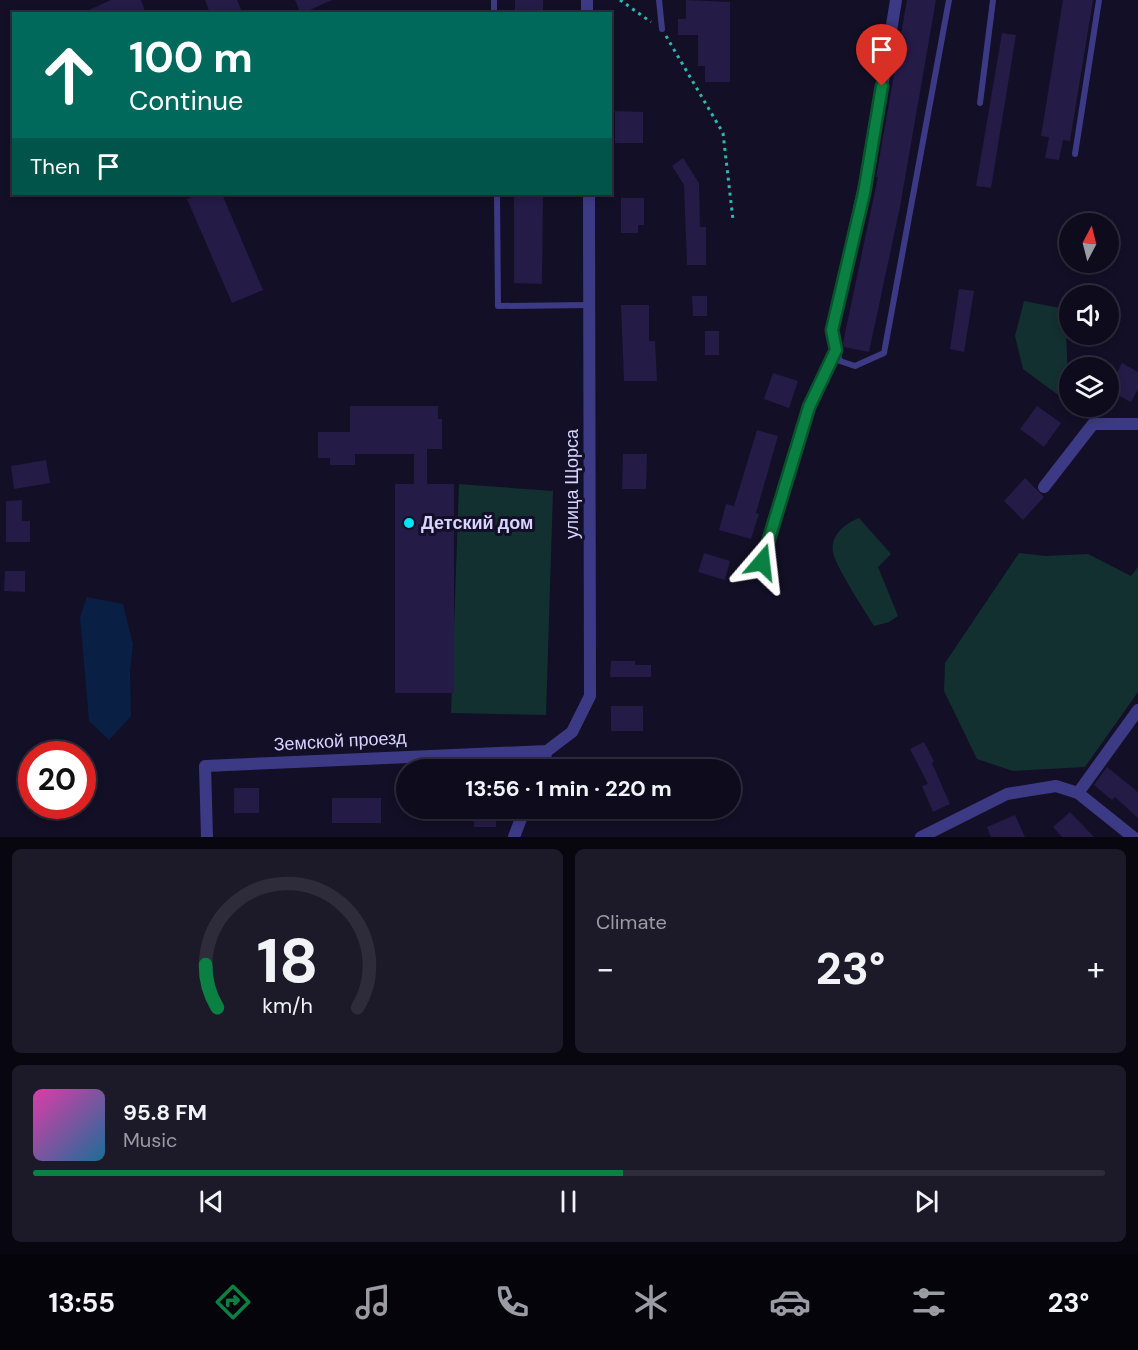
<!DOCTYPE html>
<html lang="en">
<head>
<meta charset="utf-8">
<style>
  body { margin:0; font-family:"DM Sans",sans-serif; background:#1c1929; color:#f1f3f6; height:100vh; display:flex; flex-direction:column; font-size:22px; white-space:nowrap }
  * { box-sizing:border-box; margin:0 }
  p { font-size:20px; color:#9b9ba3 }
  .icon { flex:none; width:33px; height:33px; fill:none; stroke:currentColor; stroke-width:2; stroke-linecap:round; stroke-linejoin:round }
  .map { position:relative; height:837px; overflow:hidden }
  .panel { display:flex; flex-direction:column; gap:12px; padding:12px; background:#08060f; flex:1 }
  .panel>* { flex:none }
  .top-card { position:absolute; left:12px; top:12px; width:600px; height:183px; border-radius:0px; box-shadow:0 3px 9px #0003,0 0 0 2px #2e2b3b; background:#00695c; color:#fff; overflow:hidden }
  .needle { width:39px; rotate:7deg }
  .controls { position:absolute; left:1059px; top:213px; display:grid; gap:12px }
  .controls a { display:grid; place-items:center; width:60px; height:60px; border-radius:50%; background:#0e0b1c; box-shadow:0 3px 9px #0003,0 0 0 2px #2e2b3b; font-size:30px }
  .speed { position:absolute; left:18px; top:741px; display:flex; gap:12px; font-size:30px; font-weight:700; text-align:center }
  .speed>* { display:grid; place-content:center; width:78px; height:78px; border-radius:50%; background:#0e0b1c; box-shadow:0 3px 9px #0003,0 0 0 2px #2e2b3b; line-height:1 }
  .speed .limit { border:9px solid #d22; background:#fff; color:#111 }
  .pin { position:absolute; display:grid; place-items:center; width:51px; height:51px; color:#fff; margin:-62px -26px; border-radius:50% 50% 50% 0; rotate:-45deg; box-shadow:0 0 6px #0007 }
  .pin .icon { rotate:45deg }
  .me { position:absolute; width:66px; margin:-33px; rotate:17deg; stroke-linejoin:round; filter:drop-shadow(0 0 4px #0008) }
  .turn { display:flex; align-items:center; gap:21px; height:126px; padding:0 18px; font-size:27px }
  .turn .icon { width:78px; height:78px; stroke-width:2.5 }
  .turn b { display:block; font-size:42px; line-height:51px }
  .then { display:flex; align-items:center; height:57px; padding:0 18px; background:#0003; gap:12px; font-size:22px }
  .big { font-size:45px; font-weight:700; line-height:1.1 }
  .panel .card { flex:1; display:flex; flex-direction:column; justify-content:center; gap:9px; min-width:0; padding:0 21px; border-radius:9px; background:#1c1929 }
  .panel .dial { align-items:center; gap:0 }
  .dial svg { height:156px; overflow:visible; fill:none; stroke:#2e2b3b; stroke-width:7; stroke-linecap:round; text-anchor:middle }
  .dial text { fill:#f1f3f6; stroke:none }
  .song { display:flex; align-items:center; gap:18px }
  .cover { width:72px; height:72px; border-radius:9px; background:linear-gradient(135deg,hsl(320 70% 55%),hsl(200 70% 35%)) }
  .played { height:6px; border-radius:3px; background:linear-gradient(90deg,#0b8043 55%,#2e2b3b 55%) }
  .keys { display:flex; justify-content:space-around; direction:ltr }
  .heat { display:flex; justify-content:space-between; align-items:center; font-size:33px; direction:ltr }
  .panel .tiles { flex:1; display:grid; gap:12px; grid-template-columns:1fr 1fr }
  .card:last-child { grid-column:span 2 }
  .trip { position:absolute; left:396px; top:759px; width:345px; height:60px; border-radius:30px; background:#0e0b1c; box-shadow:0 3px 9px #0003,0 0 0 2px #2e2b3b; font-weight:700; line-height:60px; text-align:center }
  .tabs { display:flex; height:96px; justify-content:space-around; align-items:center; background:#06040b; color:#9b9ba3 }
  .tabs .icon { width:42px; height:42px }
  .tabs .on { color:#0b8043 }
  .tabs b { font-size:27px; color:#f1f3f6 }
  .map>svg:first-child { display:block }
</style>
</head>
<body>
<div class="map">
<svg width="1138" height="837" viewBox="0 0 1138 837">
  <rect width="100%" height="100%" fill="#130f26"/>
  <!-- green -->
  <path fill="#12302f" d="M1024,301L1065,309L1069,403L1023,369L1015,336Z
    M459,484L553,491L546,715L451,713Z
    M859,518L891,554L878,567L898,616L889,622L874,626C865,611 835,566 833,552C830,535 846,523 859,518Z
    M1019,553L1046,556L1088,554L1131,576L1138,567V692L1085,767L1013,771L977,759L944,691L945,663Z"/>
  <!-- water -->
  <path fill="#0a1f44" d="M87,597L123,604L133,644L130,671L131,716L109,740L89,721L80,617Z"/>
  <!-- building -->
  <path fill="#241b47" d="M111,0H141L146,14H80Z
    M205,0H237L243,14H210Z
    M295,0H332L301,14Z
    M515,0H543V14H515Z
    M686,0L730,2V82H705V66H698V35H678V19H686Z
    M907,0H936L900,207L869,352L844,347L843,343L878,177H876Z
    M1063,0H1093L1070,141L1063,140L1059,160L1045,158L1049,137L1041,136Z
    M1002,33L1016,35L991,188L976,186Z
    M615,111L643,112V143H615Z
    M683,158L699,183L700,227H706V265H687L684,185L672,166Z
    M200,194H222L263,290L232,303L187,199Z
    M514,194H543L542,284L514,283Z
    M621,198H644V225H638V233H621Z
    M959,289L974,291L964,352L950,349Z
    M692,296H707V316H693Z
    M621,305H649V341H655L657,381H624Z
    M705,331H719V355H705Z
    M1122,363L1138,372V389L1131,402L1108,390Z
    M773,373L798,381L789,408L764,399Z
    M350,406H438V419H442V449H427V484H454V693H395V484H414V454H355V465H330V458H318V432H350Z
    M1037,406L1061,423L1044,447L1020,429Z
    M757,430L778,436L756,513L759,514L751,539L719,530L726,504L734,506Z
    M623,454H647L646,489H622Z
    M46,460L50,483L14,489L11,466Z
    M1025,478L1044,497L1023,520L1004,501Z
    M22,500V521H30V542H6V501Z
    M704,553L730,561L725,580L698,572Z
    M5,571H25V592L4,591Z
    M611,661H635V665H651V677H610Z
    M611,706H643V731H611Z
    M924,742L934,761L932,763L950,804L933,812L922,786L928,784L910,749Z
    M1107,767L1138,792V818L1115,797L1112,800L1094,785Z
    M234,788H259V813H234Z
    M332,798H381V823H332Z
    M474,808H496V827H474Z
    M1070,812L1094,837H1062L1053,827Z
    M1015,815L1025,837H991L987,827Z"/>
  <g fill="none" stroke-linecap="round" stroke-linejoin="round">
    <!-- path -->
    <path stroke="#2fb8b0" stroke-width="3" stroke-dasharray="3 4.5" stroke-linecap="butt" d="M620,0L651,22
      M666,36L723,133L733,220"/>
    <!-- service -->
    <path stroke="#3d3a85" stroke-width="6" d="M494,0V14
      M659,0L662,29
      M980,103L993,0
      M1075,154L1099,0
      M497,194L498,306L589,305
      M836,350L840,361L855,366L884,353L949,0
      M762,562L809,407L836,351"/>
    <!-- minor -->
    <path stroke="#3d3a85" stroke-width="12" d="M587,0V14
      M836,350L832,330L872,150L896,0
      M1044,487L1093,424H1138
      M540,770L547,751L572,732L590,696L589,194
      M1078,793L1133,837
      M207,837L205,766L547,751
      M514,837L525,808
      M921,837L1007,794L1056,786L1078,793L1138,710"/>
  </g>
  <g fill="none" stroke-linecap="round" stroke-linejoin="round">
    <defs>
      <path id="route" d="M762,562L809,407L836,350L832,330L864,193L882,86"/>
    </defs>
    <!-- route casing -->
    <use href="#route" stroke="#07532c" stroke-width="15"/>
    <!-- route -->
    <use href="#route" stroke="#0b8043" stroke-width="10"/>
  </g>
  <!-- markers -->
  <circle fill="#00e5ff" stroke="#130f26" stroke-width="2" cx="409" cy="523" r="6"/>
  <g text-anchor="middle" stroke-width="6" stroke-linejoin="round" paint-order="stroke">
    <!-- street labels -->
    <g font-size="18" fill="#d9d4ff" stroke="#130f26">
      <text transform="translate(572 484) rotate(-90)" y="6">улица Щорса</text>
      <text transform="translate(340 741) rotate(-3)" y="6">Земской проезд</text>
    </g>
    <!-- poi labels -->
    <g font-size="18" font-weight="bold" fill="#d9d4ff" stroke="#130f26" text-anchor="start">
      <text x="421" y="529">Детский дом</text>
    </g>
  </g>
</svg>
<div class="controls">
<a><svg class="needle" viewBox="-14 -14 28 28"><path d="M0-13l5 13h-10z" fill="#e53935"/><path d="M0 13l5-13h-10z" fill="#9b9ba3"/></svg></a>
<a><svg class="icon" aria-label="sound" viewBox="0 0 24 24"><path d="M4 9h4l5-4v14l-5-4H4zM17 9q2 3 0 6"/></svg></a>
<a><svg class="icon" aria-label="layers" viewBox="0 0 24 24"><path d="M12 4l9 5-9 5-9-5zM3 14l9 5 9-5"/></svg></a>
</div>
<div class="speed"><div class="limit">20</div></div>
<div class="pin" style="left:882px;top:86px;background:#d93025"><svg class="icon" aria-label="arrive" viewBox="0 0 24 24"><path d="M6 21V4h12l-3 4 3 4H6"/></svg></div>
<svg class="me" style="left:762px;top:562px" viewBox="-20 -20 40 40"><path d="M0-17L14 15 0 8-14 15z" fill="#0b8043" stroke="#fff" stroke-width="4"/></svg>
<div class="trip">13:56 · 1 min · 220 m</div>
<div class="top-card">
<div class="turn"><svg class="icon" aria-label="ahead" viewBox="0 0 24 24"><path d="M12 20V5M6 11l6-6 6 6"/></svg><div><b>100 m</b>Continue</div></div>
<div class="then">Then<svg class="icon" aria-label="arrive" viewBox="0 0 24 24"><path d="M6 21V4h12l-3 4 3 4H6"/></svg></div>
</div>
</div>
<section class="panel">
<div class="tiles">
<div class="card dial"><svg viewBox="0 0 100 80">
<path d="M14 69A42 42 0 1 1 86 69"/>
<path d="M14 69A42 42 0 0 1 8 47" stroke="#0b8043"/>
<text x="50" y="56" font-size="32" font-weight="700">18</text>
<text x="50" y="72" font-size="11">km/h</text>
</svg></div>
<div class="card"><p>Climate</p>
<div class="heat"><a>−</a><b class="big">23°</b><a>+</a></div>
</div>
<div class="card">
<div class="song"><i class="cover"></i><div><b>95.8 FM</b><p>Music</p></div></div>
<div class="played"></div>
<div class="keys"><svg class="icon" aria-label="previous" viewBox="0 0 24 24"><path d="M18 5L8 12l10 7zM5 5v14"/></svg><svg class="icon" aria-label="pause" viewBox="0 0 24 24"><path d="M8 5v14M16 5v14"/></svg><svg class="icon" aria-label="next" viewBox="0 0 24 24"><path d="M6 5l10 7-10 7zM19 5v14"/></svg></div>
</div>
</div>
</section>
<nav class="tabs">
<b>13:55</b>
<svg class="icon on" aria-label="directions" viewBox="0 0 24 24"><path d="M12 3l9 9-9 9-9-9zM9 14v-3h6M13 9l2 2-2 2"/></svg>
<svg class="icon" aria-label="music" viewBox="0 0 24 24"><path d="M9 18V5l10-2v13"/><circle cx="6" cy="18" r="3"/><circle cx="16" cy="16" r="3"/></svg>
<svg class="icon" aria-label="phone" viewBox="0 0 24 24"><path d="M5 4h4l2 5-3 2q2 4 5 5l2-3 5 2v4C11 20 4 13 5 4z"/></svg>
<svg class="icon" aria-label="climate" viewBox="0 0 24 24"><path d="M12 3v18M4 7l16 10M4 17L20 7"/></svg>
<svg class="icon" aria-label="car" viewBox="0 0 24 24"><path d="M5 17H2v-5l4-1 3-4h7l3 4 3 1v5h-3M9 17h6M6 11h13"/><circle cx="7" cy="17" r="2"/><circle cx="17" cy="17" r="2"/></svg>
<svg class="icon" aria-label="filters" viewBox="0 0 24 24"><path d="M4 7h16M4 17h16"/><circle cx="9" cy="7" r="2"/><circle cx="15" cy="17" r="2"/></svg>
<b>23°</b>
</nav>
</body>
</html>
